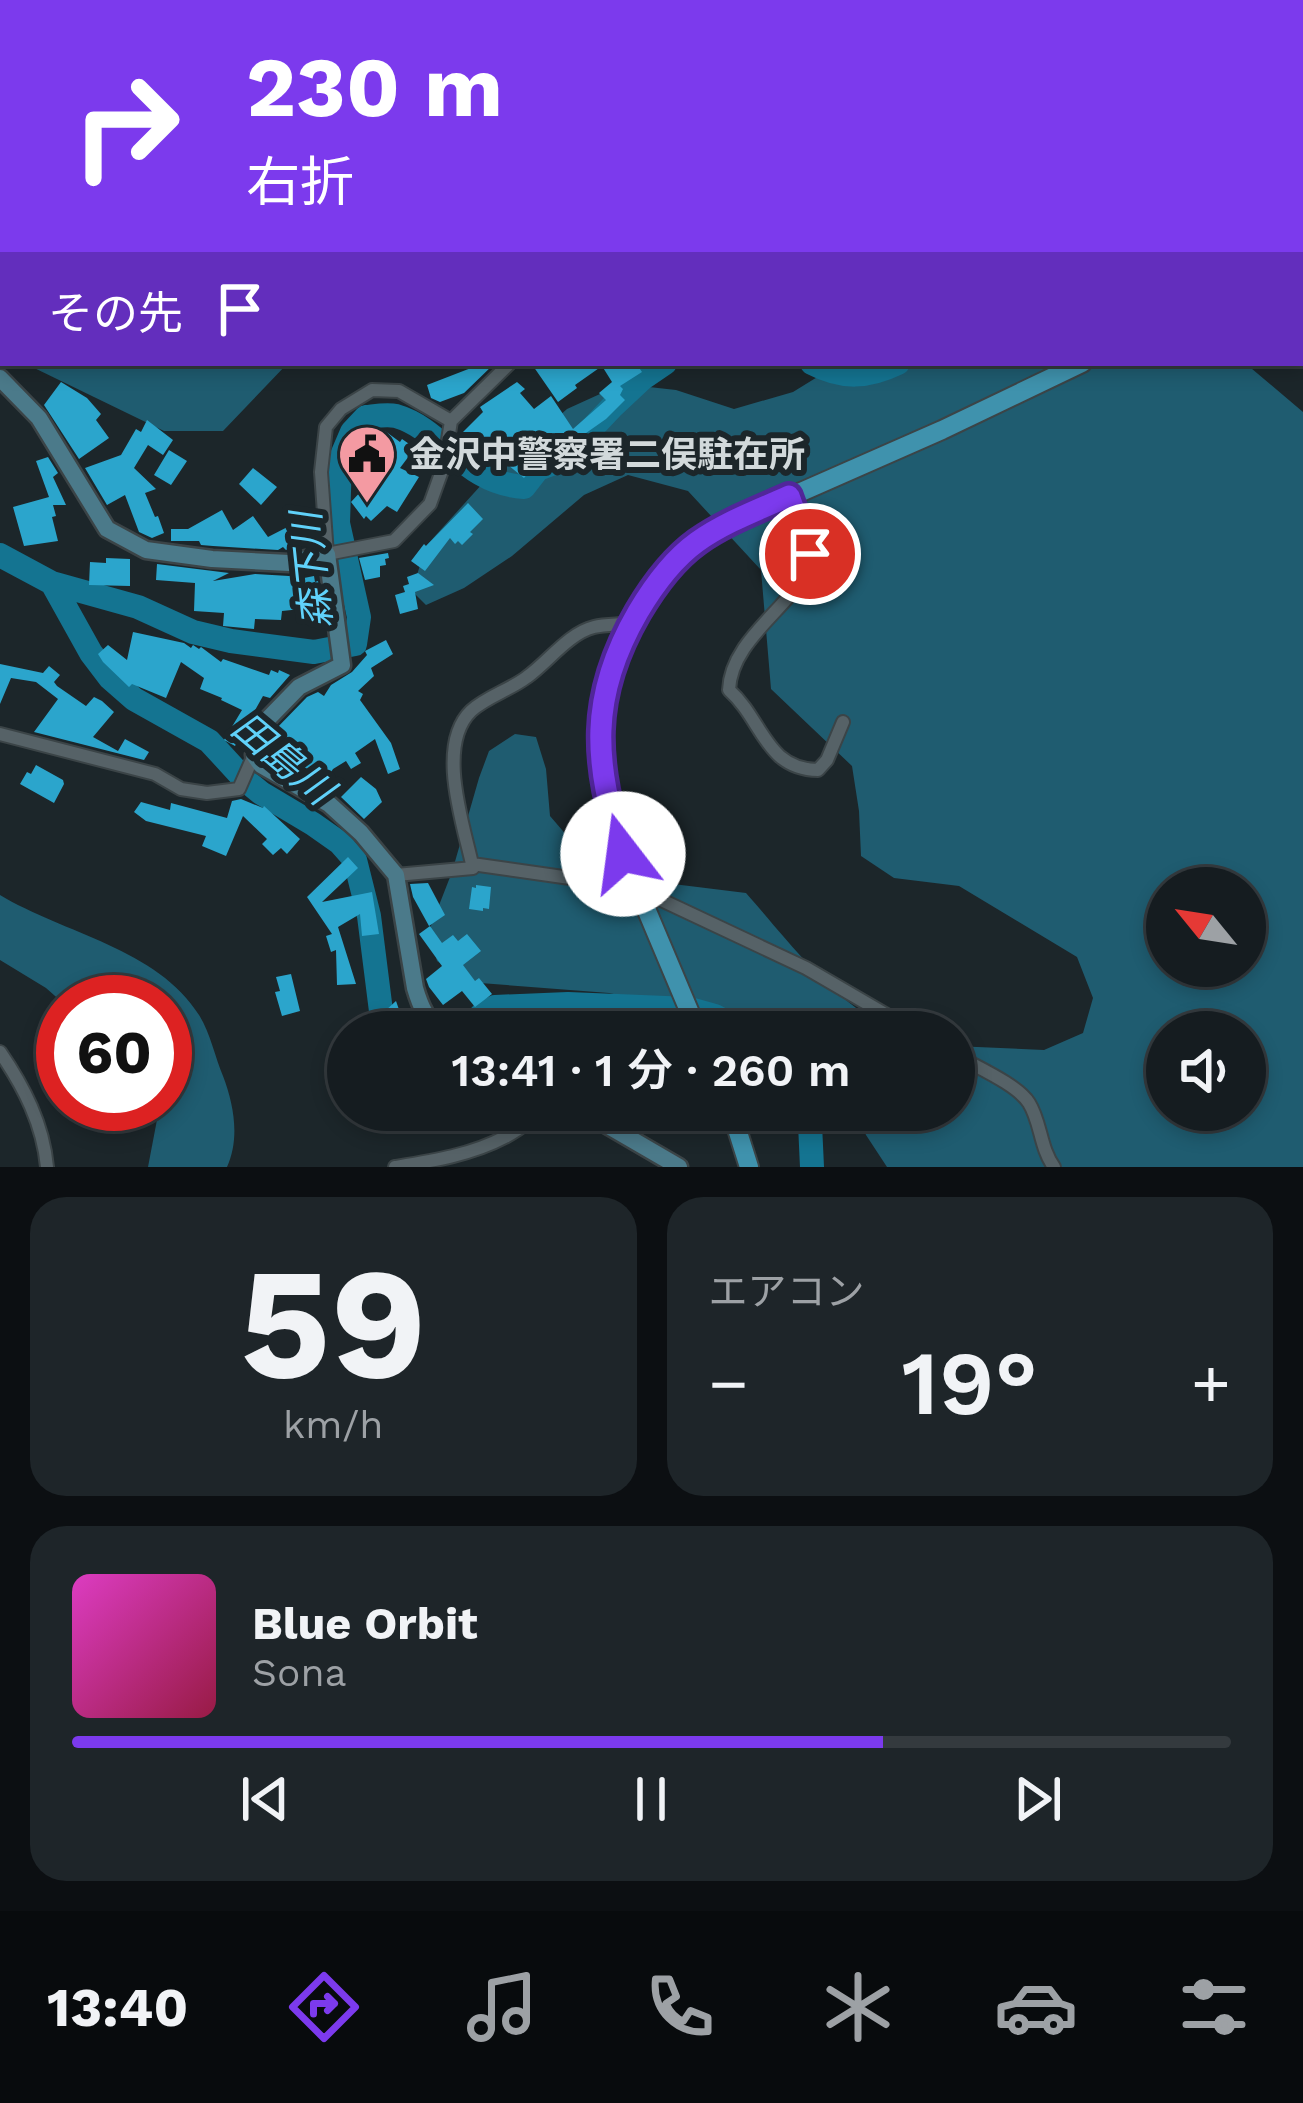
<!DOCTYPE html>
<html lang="ja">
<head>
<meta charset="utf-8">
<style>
  body { margin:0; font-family:"Work Sans","Noto Sans JP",sans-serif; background:#1e2529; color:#f1f3f6; height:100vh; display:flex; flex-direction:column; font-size:45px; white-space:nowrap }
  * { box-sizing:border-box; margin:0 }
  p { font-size:39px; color:#9da1a5 }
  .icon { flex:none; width:66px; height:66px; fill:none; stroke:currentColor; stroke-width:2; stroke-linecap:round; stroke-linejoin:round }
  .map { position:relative; height:1167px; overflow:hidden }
  .sheet { display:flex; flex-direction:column; gap:30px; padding:30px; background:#0c0f12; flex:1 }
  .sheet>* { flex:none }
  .top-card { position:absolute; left:0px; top:0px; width:1305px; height:366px; box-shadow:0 6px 18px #0003,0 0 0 3px #343a3e; background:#7c3aed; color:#fff; overflow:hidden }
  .needle { width:78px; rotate:300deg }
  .controls { position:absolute; left:1146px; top:867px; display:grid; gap:24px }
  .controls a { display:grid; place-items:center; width:120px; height:120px; border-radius:50%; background:#151c20; box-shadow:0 6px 18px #0003,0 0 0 3px #343a3e; font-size:60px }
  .speed { position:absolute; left:36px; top:975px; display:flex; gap:24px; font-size:60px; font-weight:700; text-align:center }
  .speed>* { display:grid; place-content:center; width:156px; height:156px; border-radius:50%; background:#151c20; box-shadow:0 6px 18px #0003,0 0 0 3px #343a3e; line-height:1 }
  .speed .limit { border:18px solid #d22; background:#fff; color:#111 }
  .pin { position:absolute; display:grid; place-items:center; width:102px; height:102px; color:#fff; margin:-51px; border:6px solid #fff; border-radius:50%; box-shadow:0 3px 12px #0007 }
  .me { position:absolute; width:132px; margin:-66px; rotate:345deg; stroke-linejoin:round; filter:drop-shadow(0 0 9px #0008) }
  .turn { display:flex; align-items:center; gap:42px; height:252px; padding:0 48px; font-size:54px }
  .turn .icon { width:156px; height:156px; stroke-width:2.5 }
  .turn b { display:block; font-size:84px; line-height:102px }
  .then { display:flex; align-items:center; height:114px; padding:0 48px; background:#0003; gap:24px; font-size:45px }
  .big { font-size:90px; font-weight:600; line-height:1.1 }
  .sheet .card { flex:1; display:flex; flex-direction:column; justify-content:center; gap:18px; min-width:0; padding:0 42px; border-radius:36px; background:#1e2529 }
  .sheet .dial { align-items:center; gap:0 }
  .dial b { font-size:156px; line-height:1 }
  .song { display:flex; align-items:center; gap:36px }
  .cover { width:144px; height:144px; border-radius:18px; background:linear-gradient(135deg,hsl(310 70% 55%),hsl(340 70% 35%)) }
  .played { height:12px; border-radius:6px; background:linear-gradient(90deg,#7c3aed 70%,#343a3e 70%) }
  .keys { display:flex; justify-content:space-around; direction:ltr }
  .heat { display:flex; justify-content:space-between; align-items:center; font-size:66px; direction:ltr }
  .sheet .tiles { flex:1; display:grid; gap:30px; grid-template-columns:1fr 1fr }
  .card:last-child { grid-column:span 2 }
  .trip { position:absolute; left:327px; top:1011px; width:648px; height:120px; border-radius:60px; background:#151c20; box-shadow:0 6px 18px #0003,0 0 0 3px #343a3e; font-weight:600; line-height:120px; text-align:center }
  .tabs { display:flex; height:192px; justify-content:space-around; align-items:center; background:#080b0d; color:#9da1a5 }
  .tabs .icon { width:84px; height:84px }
  .tabs .selected { color:#7c3aed }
  .tabs b { font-size:54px; color:#f1f3f6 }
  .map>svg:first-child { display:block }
</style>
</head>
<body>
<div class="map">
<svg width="1303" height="1167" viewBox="0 0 1303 1167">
  <rect width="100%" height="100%" fill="#1c262a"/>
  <!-- forest -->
  <path fill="#1f5c70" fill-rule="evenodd" d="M0,0H910V3H3V354L0,352Z
    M24,363H288L223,431H164Z
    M840,363H1245L1303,412V1167H887L866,1135L855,1110H954V1046L1044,1050L1083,1033L1093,998L1077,957L959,886L894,878L861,856L859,811L852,766L771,689L761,570L688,491L628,475L584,495L512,556L464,588L426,605L412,591L426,546L483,483L567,409L622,384L676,390L734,409L793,392ZM1167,888H1245V966H1167ZM1167,1032H1245V1110H1167Z
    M515,734L536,737L546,769L550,816L587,859L657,882L746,893C786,938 842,1014 901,1032H757L733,1019L609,993L467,982L437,961L429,931L452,872L479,778L489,751Z
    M0,895C63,933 158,949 199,1015C210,1032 215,1057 223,1076C234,1105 240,1138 227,1167H148L160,1104H165V1002L63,1003L46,988L0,960Z"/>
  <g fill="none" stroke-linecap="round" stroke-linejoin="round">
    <!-- river -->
    <path stroke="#147491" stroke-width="24" d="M1123,0L1124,3
      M1199,0L1200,3
      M969,3L975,0
      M812,363C843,379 867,378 898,363
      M0,555L52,583L138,607L193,632L231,641L314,652L355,644L359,617L338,523L340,460L352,432L366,417C376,416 387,414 396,416C444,430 463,483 524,487L538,469L562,460L612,407L643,378L665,363
      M52,583L91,653L110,678L134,699L209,741L244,779L261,793L313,824L340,843L355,860L369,916L382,1019L389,1032
      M465,1032L483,1013L495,1007L568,1004L690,1009L715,1016L745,1032
      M805,1110L810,1124L812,1167"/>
  </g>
  <!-- building -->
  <path fill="#2ba5cc" d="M476,363H495L464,393L440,402L431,398L427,385L471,368Z
    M531,363H636L642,372L620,386L623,389L620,395L625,400L606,419L549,459L545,453L524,478L502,460L497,465L476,435L468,443L459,436L483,412L480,407L517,382L525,389L520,393L534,409L551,396L573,429L606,400L599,393L612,382L602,366L575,385L577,388L558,402Z
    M61,382L87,398L101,414L96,420L109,438L79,459L44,405Z
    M147,420L173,440L163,455L148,445L134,468L156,489L145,493L155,517L158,516L164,533L152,538L139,532L125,495L107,505L85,468L121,455L136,429L141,432Z
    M385,431L400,442L402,439L415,448L400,468L419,477L397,512L387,506L371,521L366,516L364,519L351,502L364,488L350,477Z
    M169,450L187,461L171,485L154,475Z
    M48,457L58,473L53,477L66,505H53L56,516L52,517L58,541L24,546L13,507L49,497L36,461Z
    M253,468L277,487L261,505L239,484Z
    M468,503L483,519L470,532L473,534L462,545L458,541L455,544L450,538L425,571L411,561L424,544L426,546Z
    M308,509L314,517V520L306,523L311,538L286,550L283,547L278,550L213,546L201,545L199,541H171V529H188L222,510L233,530L253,516L268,537L303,519L300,514Z
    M388,553L389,558L385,559L386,565L380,566V577L365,580L359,558Z
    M106,558L130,559V586L89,585L90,562L106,563Z
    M157,564L229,573L213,581L255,574L289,576L303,573L304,578L314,576L315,582L318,581L322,609L301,613V609L282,611L281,620L255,619L254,629L223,626L224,613L194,611L195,583L156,580Z
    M418,573L434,585L415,592L418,609L400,614L395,595L405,592L403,586L409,584L407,577Z
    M133,632L184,643L191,648L193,645L199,649L201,647L221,662L223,659L269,675L271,670L278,673L279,670L290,675L270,698L263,696L235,746L224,740L242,710L221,700L222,698L200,689L204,678L181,662L166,698L132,684L129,687L103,662L98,654L108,645L127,660Z
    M386,640L393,654L371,668L374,676L358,691L363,694L360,700L391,743L400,769L388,774L375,739L355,753L361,763L351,769L346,761L333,769L323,785L308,777L311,771L289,758L286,762L268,751L273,732L307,697L318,692L324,696L331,685L352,672L367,655L365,651Z
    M0,664L43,673L49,666L60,675L54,682L57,686L86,706L94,697L102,701L114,712L93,737L118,751L125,739L149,752L144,760L34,732L58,699L36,682L11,678L0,704Z
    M36,765L63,780L64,784L54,803L20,784L27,772L31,774Z
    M361,777L376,789L382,802L364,819L341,797Z
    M241,799L263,808L264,806L300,839L287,854L281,848L273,855L262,844L267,839L243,816L226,856L202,846L206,836L146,821L134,812L141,802L170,810L171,803L227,818L232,801Z
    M348,857L358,868L322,902L372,892L379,934L362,936L360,914L338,927L356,984L337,985L336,950L331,952L326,936L332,934L307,897Z
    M428,883L445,915L429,926L413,897L410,884Z
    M476,885L491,887L489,909L483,908V911L469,909L472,887L476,888Z
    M430,926L442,943L453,935L458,941L467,934L481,951L463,965L475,981L479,978L492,994L475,1007L462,991L443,1005L429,987L426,979L442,966L419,934Z
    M291,974L300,1011L282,1016L275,992L280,991L276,977Z
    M396,1001L403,1021L410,1018L414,1032H392L385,1011Z"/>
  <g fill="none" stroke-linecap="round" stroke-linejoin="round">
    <defs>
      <path id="street" d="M917,3L918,0
        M1221,3V0
        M1271,3V0
        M451,421L399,391L372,390L341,409L326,427L321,472L327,554L394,541L430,504L444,465L451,421L510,363
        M789,496C795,513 806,533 809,551C815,595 731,631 729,690C763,720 765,769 818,770L827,760L843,722
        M0,734L155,774L181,789L207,793L239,789L254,755
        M472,864C463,823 436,745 471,711C486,697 510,690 527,677C548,662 569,633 594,627C606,624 620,625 632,623
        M396,875L473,868L472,864L591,881L655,897L806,968L916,1032
        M0,1052C24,1087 43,1124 47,1167
        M954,1054C974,1066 1017,1084 1029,1103C1041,1122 1040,1148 1054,1167
        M395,1167C432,1161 471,1155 505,1137C519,1130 532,1119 544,1110"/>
      <path id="secondary" d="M0,378L39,418L107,529L146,550L212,559L289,563L327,554L342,665L299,687L261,726L254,755L261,765L329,804L361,833L396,875L415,988C420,1005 427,1023 443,1032
        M581,1110L679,1167"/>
      <path id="primary" d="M1302,177L1303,176
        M698,1032L623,854L603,773L600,747L602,701L614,662L632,623L654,585L676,560L717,529L942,430L1082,363
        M731,1110L749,1167"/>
    </defs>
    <!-- street casing -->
    <use href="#street" stroke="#3b4447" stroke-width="16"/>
    <!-- secondary casing -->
    <use href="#secondary" stroke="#3b4447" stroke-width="21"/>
    <!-- primary casing -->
    <use href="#primary" stroke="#3b4447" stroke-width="22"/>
    <!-- street -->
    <use href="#street" stroke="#566267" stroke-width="12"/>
    <!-- secondary -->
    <use href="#secondary" stroke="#4b7a8a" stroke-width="16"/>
    <!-- primary -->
    <use href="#primary" stroke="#3f92ad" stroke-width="18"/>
  </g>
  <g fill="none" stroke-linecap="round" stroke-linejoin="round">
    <defs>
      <path id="route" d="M623,854C594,763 588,698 638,612C654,585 672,560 697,542C725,522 758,510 789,496L810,554"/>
    </defs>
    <!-- route casing -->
    <use href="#route" stroke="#51269a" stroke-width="30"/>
    <!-- route -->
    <use href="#route" stroke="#7c3aed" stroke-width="21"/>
  </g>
  <!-- icons -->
  <defs>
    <symbol id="civic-pin" viewBox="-11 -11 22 30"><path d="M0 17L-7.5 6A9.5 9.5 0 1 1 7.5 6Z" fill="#f49aa2" stroke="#1c262a"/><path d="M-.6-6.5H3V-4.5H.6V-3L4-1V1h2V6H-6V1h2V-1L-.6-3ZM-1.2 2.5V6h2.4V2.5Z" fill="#111"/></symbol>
  </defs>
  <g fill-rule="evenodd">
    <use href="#civic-pin" x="334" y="421" width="66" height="90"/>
  </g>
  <g text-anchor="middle" stroke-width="12" stroke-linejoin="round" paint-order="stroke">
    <!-- poi labels -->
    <g font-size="36" font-weight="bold" fill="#d2d9db" stroke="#1c262a" text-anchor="start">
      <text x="409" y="467">金沢中警察署二俣駐在所</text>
    </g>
    <!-- water labels -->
    <g font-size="39" font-style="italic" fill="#60d2fa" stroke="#1c262a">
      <text transform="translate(311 570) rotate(-96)" y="14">森下川</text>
      <text transform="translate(283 758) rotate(40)" y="14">田島川</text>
    </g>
  </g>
</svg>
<div class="controls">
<a><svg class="needle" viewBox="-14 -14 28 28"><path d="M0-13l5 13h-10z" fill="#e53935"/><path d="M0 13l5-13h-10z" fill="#9da1a5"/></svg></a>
<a><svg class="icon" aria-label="sound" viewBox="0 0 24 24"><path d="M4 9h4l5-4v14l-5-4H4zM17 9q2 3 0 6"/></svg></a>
</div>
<div class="speed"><div class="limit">60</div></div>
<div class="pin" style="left:810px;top:554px;background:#d93025"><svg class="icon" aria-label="arrive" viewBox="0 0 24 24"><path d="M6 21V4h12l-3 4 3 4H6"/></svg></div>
<svg class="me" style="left:623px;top:854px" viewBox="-20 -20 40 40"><circle r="19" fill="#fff"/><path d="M0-13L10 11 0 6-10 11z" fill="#7c3aed"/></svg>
<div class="trip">13:41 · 1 分 · 260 m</div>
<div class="top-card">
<div class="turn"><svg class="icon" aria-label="right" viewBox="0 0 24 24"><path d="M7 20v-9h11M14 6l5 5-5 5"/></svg><div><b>230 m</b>右折</div></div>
<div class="then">その先<svg class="icon" aria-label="arrive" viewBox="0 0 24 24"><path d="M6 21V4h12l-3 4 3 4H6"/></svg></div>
</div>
</div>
<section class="sheet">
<div class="tiles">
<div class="card dial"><b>59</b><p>km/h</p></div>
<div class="card"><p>エアコン</p>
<div class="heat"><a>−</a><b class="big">19°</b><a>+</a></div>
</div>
<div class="card">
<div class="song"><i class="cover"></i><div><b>Blue Orbit</b><p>Sona</p></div></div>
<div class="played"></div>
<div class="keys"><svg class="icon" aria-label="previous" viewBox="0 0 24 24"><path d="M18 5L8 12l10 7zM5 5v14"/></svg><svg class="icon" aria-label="pause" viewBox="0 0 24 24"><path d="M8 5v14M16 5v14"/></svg><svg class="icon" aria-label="next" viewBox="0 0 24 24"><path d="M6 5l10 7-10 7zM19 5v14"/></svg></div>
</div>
</div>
</section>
<nav class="tabs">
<b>13:40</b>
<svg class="icon selected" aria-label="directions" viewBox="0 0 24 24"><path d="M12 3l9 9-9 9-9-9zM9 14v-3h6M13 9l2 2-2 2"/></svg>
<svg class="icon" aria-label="music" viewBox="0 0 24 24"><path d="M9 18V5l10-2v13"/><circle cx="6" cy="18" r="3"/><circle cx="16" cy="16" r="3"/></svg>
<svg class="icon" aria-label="phone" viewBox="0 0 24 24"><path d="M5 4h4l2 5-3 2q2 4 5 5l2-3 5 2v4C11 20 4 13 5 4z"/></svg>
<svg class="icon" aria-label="climate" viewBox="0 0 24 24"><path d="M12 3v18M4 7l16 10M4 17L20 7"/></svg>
<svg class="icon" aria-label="car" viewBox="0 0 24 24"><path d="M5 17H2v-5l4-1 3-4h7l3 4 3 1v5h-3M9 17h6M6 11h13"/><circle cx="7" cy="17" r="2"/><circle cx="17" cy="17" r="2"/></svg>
<svg class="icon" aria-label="filters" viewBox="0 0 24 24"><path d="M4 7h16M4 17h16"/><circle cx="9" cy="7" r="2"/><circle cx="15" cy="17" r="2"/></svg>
</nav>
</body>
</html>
